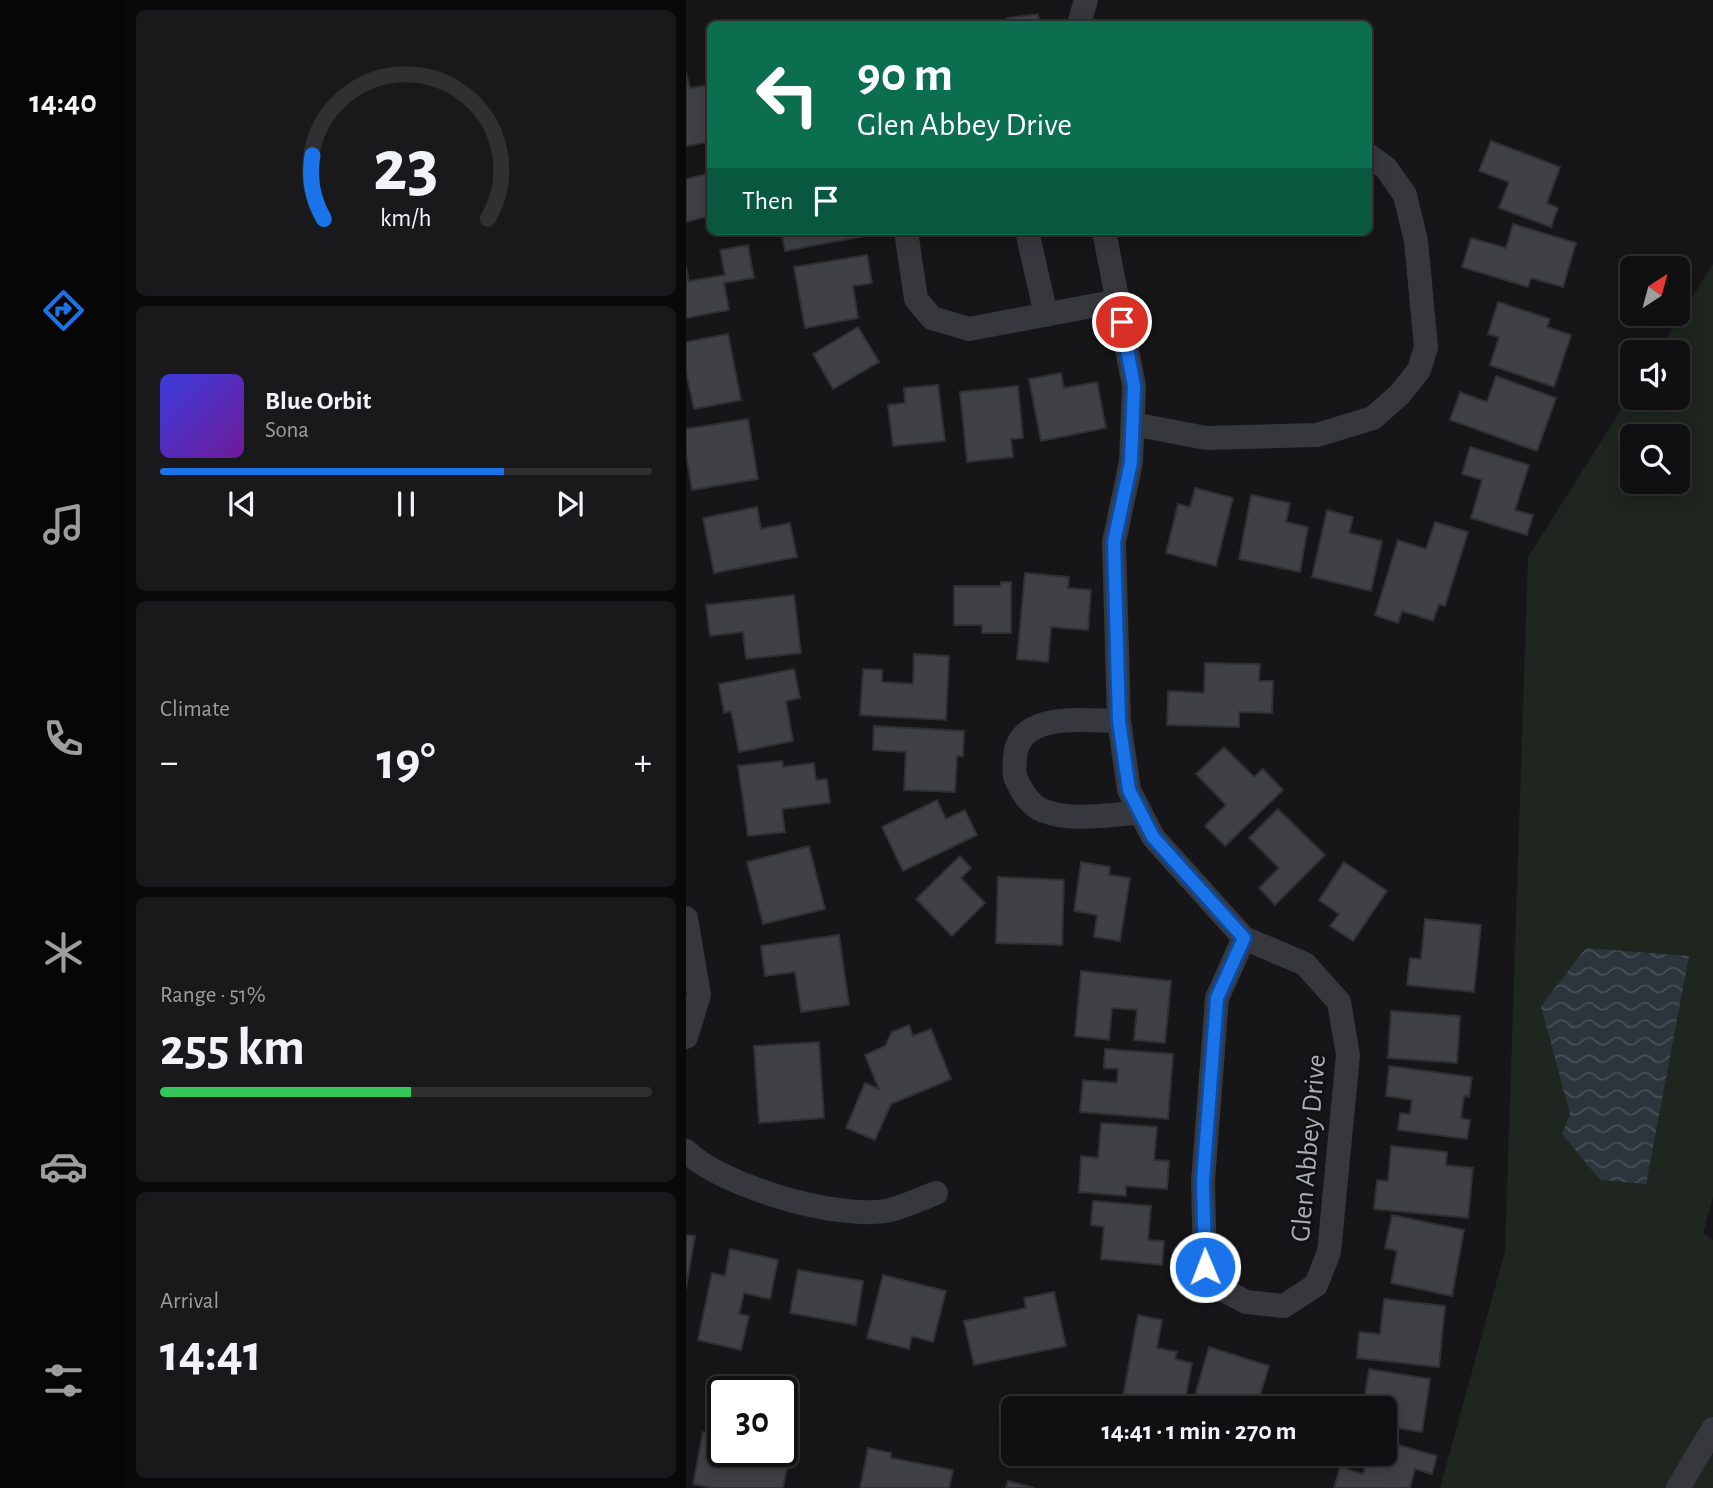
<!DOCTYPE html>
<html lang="en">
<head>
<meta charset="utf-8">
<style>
  body { margin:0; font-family:"Alegreya Sans",sans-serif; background:#19191b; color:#f1f3f6; height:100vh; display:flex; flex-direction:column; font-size:26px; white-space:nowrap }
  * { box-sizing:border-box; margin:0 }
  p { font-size:23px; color:#9c9d9f }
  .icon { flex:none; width:38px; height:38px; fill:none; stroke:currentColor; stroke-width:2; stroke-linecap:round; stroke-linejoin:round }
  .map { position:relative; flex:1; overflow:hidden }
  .side { display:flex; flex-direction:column; gap:10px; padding:10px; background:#09090a; width:560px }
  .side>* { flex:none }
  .guide { position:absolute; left:21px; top:21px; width:665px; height:214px; border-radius:10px; box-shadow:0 4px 18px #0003,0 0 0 2px #303032; background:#0b6e4f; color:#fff; overflow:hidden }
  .needle { width:46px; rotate:36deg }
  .fabs { position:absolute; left:934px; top:256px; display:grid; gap:14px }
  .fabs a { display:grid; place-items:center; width:70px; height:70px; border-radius:10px; background:#101012; box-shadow:0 4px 18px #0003,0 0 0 2px #303032; font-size:35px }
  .speed { position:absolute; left:21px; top:1376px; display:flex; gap:14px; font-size:35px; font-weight:700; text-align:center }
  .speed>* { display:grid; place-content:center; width:91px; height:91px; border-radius:50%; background:#101012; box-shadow:0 4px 18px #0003,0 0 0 2px #303032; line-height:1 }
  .speed .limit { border:4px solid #111; border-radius:10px; background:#fff; color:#111 }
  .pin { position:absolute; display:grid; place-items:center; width:60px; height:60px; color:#fff; margin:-30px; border:4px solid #fff; border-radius:50%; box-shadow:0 2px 7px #0007 }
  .me { position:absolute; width:77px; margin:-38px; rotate:359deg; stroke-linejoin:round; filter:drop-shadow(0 0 5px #0008) }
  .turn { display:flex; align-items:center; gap:24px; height:147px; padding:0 35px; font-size:32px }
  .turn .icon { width:91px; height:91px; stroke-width:2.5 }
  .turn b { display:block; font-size:49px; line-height:60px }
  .then { display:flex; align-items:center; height:66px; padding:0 35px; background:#0003; gap:14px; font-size:26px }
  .big { font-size:52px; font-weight:600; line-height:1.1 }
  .side .widget { flex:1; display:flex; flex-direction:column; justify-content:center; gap:10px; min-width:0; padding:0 24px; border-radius:10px; background:#19191b }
  .side .dial { align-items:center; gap:0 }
  .dial svg { height:182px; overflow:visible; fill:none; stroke:#303032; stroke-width:7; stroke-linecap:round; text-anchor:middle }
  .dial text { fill:#f1f3f6; stroke:none }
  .song { display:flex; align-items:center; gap:21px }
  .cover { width:84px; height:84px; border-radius:10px; background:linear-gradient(135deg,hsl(240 70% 55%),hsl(280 70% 35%)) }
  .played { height:7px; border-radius:4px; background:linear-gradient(90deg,#1a73e8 70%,#303032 70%) }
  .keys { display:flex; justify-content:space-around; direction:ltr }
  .heat { display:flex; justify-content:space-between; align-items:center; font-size:38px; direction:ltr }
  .charge { height:10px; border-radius:5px; background:linear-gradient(90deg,#34c759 51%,#303032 0) }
  .trip { position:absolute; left:315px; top:1396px; width:396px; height:70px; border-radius:10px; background:#101012; box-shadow:0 4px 18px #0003,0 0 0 2px #303032; font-weight:600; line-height:70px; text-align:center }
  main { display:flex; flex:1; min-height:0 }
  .tabs { display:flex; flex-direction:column; width:126px; justify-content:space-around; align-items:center; background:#060607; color:#9c9d9f }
  .tabs .icon { width:49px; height:49px }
  .tabs .active { color:#1a73e8 }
  .tabs b { font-size:32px; color:#f1f3f6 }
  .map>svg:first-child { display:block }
</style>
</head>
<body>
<main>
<nav class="tabs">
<b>14:40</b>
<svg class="icon active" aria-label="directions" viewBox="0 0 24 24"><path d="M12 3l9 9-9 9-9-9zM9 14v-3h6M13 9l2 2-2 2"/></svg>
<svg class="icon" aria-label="music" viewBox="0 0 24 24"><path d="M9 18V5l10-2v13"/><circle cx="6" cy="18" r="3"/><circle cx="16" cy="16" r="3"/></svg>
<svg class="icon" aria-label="phone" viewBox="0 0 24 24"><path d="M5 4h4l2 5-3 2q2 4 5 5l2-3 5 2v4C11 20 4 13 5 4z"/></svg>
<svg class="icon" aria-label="climate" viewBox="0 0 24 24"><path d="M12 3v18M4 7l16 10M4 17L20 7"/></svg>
<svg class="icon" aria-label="car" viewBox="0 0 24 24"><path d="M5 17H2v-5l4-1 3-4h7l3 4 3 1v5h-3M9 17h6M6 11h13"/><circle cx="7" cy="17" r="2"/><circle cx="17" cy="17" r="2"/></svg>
<svg class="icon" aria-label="filters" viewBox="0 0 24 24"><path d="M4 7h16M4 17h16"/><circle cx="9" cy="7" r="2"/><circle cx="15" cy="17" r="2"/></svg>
</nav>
<section class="side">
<div class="widget dial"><svg viewBox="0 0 100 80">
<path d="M14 69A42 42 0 1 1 86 69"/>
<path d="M14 69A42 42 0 0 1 9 41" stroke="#1a73e8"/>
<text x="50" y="56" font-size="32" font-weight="700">23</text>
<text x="50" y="72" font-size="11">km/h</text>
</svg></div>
<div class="widget">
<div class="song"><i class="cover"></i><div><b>Blue Orbit</b><p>Sona</p></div></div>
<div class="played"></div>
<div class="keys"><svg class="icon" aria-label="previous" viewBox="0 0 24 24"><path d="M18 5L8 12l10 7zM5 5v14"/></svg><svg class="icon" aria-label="pause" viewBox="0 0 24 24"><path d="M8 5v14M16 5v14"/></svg><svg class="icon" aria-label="next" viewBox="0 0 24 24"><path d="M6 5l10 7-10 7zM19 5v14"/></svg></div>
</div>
<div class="widget"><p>Climate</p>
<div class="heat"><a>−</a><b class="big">19°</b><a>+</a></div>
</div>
<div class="widget"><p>Range · 51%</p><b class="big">255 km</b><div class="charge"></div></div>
<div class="widget"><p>Arrival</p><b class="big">14:41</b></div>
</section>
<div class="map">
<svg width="1027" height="1488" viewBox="0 0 1027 1488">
  <defs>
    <pattern id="water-waves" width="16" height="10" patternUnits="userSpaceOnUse" patternTransform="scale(1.75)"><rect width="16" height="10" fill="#2c353c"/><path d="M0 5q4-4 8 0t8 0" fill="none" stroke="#485056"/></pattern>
  </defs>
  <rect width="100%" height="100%" fill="#161618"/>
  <!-- grass -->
  <path fill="#1e261f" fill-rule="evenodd" d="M1027,264V1197L1017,1233L1027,1240V1488H754L819,1251L842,557L947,391V397H992V352H972ZM947,436H992V481H947Z"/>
  <!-- water -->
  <path fill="url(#water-waves)" d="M900,948L1003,956L960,1184L914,1180L876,1134L884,1114L855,1006Z"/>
  <!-- building -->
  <path fill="#404145" stroke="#303034" stroke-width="2" d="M352,14L353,24H322L321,18Z
    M0,72L4,88L24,85V142L0,146Z
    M805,141L874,167L861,203L872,208L865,227L813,208L823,182L793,171Z
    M24,173V216L0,222V179Z
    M827,224L890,243L877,287L845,278L842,287L776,267L785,238L820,248Z
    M95,231H178L179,236L99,251Z
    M62,245L68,278L38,283L43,310L0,318V267L3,281L39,275L34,250Z
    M181,255L186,283L167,286L172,318L119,328L108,267Z
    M812,302L864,319L861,327L885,335L868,387L804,365L813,337L802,334Z
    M172,327L193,362L147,389L127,354Z
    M42,334L55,400L8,409L0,372V342Z
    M375,373L378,388L411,382L420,428L355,441L343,379Z
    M810,376L870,398L851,451L764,420L774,392L801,402Z
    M252,385L259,441L207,446L202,405L219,403L218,388Z
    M332,386L337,438L325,439L327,457L281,462L274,392Z
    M62,419L72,479L6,490L0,454V429Z
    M784,447L843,465L829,510L847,515L841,535L785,518L796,480L776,474Z
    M509,488L547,498L530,566L480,553L492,504L504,507Z
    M565,495L604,503L600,522L622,527L614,572L553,559Z
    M71,507L75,529L104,523L111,557L28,573L17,518Z
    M641,510L667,517L663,533L696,541L685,591L626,577Z
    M749,522L782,532L759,606L753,604L747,621L716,611L712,623L689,615L712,540L740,549Z
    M339,573L383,577L382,588L405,590L402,630L365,627L362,662L331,659Z
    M315,582H325V633H296V625H268V586H315Z
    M108,595L115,653L60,659L57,632L24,636L20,605Z
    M228,654L263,656L260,720L174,715L177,669L196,670V682L227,684Z
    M519,663L574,664L573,681H587L586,713L553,712V727L481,725L482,691L518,693Z
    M108,669L114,698L100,701L107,741L53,752L45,711L38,713L33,684Z
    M188,726L278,731L277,756H271L269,792L218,790L220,752L187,750Z
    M538,747L568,777L577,769L597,790L539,846L519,826L540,805L510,774Z
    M96,761L97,767L128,763L130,780L141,779L144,803L96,809L99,832L62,836L52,766Z
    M251,800L260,819L279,810L291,835L217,871L196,827Z
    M592,809L639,855L589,905L573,888L593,868L563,838Z
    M123,846L139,909L77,924L61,862Z
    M274,856L285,868L275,878L299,903L266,936L230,899Z
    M395,862L424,867L423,875L444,878L434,941L408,937L411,915L388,911Z
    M658,862L701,891L667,941L644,926L653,914L633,900Z
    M312,877L378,880L376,945L310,943Z
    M739,919L795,925L788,992L721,985L724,958L735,959Z
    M153,935L163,1005L115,1012L109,972L79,976L75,946Z
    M395,971L485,981L479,1043L448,1040L451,1010L426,1008L423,1040L389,1036Z
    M705,1011L774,1016L771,1063L702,1058Z
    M223,1025L227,1036L245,1029L265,1079L205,1104L189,1140L160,1128L179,1083L193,1089L179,1055L199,1046L206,1032Z
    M133,1042L138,1118L73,1123L68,1046Z
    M419,1049L487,1054L482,1119L394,1112L397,1080L431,1083L432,1069L418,1068Z
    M703,1066L786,1077L783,1097L778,1096L775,1118L784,1120L781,1139L712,1130L714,1113L724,1114L726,1100L700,1096Z
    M415,1123L471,1127L468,1160L483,1161L481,1189L440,1186V1196L393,1192L395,1156L412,1158Z
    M705,1146L761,1152L760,1165L787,1168L782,1218L688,1209L691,1180L702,1181Z
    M407,1201L465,1206L462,1240L478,1241L476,1265L415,1259L418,1227L405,1225Z
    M706,1215L778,1230L766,1296L705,1283L711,1251L699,1248Z
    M0,1235L9,1236L0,1289Z
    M44,1249L92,1260L84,1299L58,1293L53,1314L63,1316L55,1350L12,1340L26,1273L39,1276Z
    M112,1270L177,1281L170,1325L104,1313Z
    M197,1275L260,1291L247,1342L226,1336L223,1349L181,1338Z
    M368,1292L380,1346L288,1365L278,1321L340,1308L338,1298Z
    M698,1299L759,1306L753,1367L671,1358L673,1332L694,1334Z
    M452,1315L476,1320L471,1348L491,1352L489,1359L506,1363L498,1407L437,1396Z
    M523,1347L583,1366L570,1409H505Z
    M683,1369L744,1379L736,1432L698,1426V1409H677Z
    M17,1432L37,1436V1451H60L59,1454L102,1464L97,1488H27L7,1484Z
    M698,1441L751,1456L746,1474L729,1469L724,1488H648L654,1467L677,1474L682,1454H698Z
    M182,1448L205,1453V1458L267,1470L263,1488H174Z
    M322,1481L349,1488H320Z"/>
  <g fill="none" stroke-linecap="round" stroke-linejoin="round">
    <!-- minor -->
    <path stroke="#37383d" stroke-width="24" d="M393,24L400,0
      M220,231L230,299L246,318L283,329L432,301
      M341,231L360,315
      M418,231L448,386L445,462L428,542L433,721L443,790L467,837L558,938L619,964L653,1002L662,1055L643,1252L630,1285L598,1306L560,1302L534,1288L519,1267L517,1181L531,998L558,938
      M447,424L520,438L631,435L687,418L714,394L733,370L740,347L730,241L719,195L700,168L682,155
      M433,721C400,721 332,710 329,758C329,766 327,772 330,779C336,792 344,806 358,811C387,822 424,814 455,813
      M0,918L13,995L0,1037
      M0,1151C36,1186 149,1219 199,1211C216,1208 234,1199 250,1193
      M992,1488L1027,1429"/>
  </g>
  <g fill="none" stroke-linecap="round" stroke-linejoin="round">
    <defs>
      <path id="route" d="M436,322L448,386L445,462L428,542L433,721L443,790L467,837L558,938L531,998L517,1181L519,1267"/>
    </defs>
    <!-- route casing -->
    <use href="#route" stroke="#114b97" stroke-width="18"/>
    <!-- route -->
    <use href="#route" stroke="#1a73e8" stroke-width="12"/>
  </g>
  <g text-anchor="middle" stroke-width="5" stroke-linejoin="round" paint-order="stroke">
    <!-- street labels -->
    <g font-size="28" fill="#a8adb8" stroke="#111113">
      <text transform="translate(621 1148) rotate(-85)" y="10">Glen Abbey Drive</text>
    </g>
  </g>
</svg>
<div class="fabs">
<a><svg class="needle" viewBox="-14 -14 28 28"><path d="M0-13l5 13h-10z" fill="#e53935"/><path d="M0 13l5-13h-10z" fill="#9c9d9f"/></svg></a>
<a><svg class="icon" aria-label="sound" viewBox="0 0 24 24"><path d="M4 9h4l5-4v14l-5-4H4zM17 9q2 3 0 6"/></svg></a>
<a><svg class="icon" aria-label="search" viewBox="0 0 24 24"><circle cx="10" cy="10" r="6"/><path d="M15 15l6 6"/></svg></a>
</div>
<div class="speed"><div class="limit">30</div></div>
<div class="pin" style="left:436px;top:322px;background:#d93025"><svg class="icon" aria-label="arrive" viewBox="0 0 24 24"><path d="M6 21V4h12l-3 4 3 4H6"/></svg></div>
<svg class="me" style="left:519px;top:1267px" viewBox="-20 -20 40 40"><circle r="17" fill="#1a73e8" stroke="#fff" stroke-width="3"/><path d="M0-11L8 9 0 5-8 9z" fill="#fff"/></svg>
<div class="trip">14:41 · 1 min · 270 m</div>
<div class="guide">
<div class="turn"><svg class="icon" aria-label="left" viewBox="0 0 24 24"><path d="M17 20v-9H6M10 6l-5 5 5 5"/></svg><div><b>90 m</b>Glen Abbey Drive</div></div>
<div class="then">Then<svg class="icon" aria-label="arrive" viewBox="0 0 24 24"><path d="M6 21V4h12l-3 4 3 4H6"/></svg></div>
</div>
</div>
</main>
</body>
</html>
